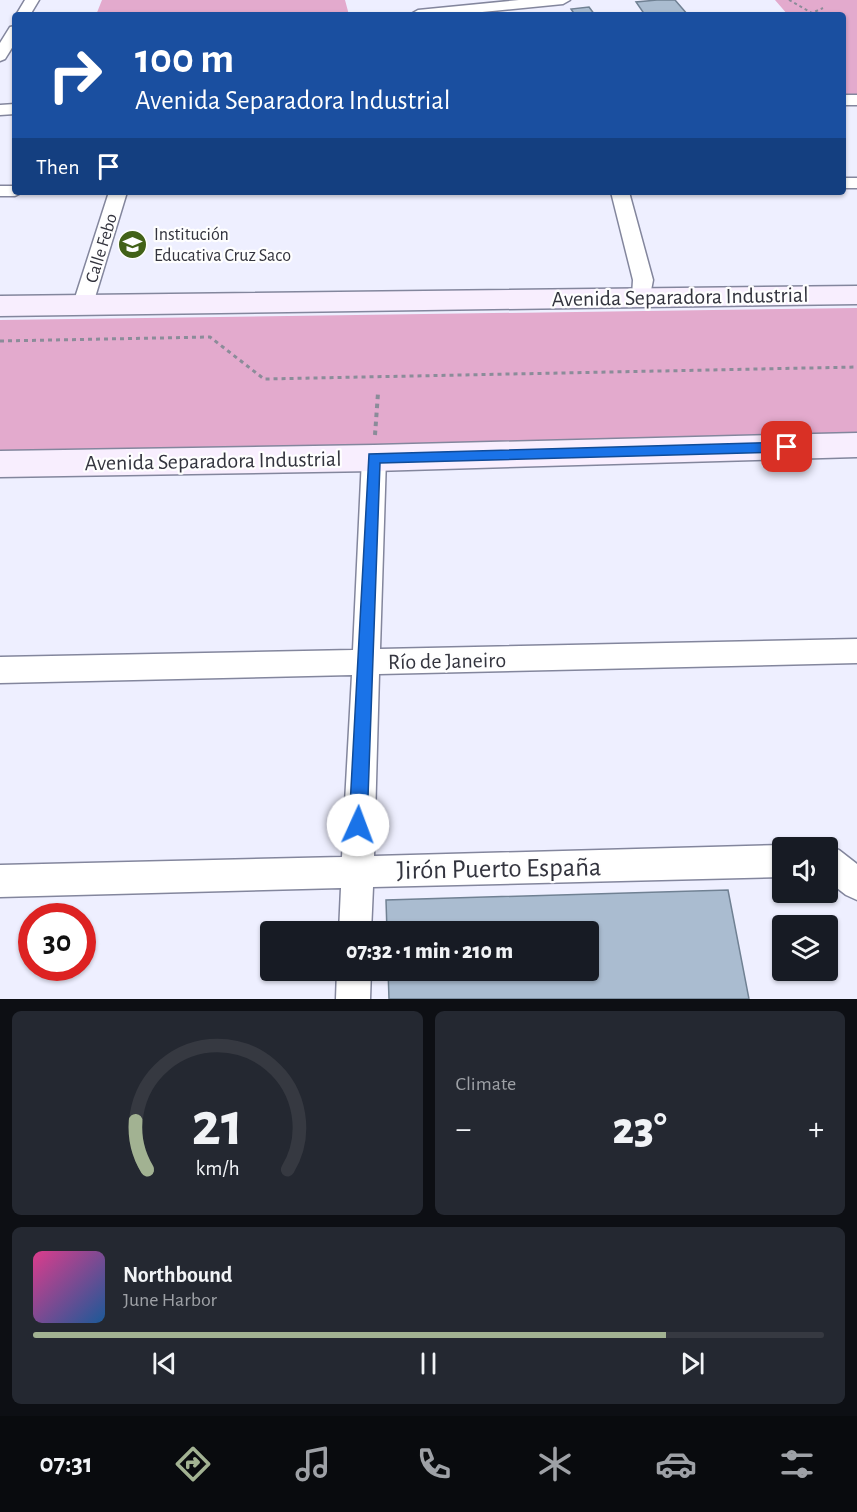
<!DOCTYPE html>
<html lang="en">
<head>
<meta charset="utf-8">
<style>
  body { margin:0; font-family:"Alegreya Sans",sans-serif; background:#242831; color:#f1f3f6; height:100vh; display:flex; flex-direction:column; font-size:22px; white-space:nowrap }
  * { box-sizing:border-box; margin:0 }
  p { font-size:20px; color:#9ea1a6 }
  .icon { flex:none; width:33px; height:33px; fill:none; stroke:currentColor; stroke-width:2; stroke-linecap:round; stroke-linejoin:round }
  .map { position:relative; height:999px; overflow:hidden }
  .details { display:flex; flex-direction:column; gap:12px; padding:12px; background:#0d0f14; flex:1 }
  .details>* { flex:none }
  .top-card { position:absolute; left:12px; top:12px; width:834px; height:183px; border-radius:6px; box-shadow:0 2px 4px #0004; background:#1a4fa0; color:#fff; overflow:hidden }
  .tools { position:absolute; left:772px; top:837px; display:grid; gap:12px }
  .tools a { display:grid; place-items:center; width:66px; height:66px; border-radius:6px; background:#171b24; box-shadow:0 2px 4px #0004; font-size:30px }
  .speed { position:absolute; left:18px; top:903px; display:flex; gap:12px; font-size:30px; font-weight:700; text-align:center }
  .speed>* { display:grid; place-content:center; width:78px; height:78px; border-radius:50%; background:#171b24; box-shadow:0 2px 4px #0004; line-height:1 }
  .speed .limit { border:9px solid #d22; background:#fff; color:#111 }
  .pin { position:absolute; display:grid; place-items:center; width:51px; height:51px; color:#fff; margin:-26px; border-radius:12px; box-shadow:0 3px 9px #0006 }
  .me { position:absolute; width:66px; margin:-33px; rotate:2deg; stroke-linejoin:round; filter:drop-shadow(0 0 4px #0008) }
  .turn { display:flex; align-items:center; gap:21px; height:126px; padding:0 24px; font-size:27px }
  .turn .icon { width:78px; height:78px; stroke-width:2.5 }
  .turn b { display:block; font-size:42px; line-height:51px }
  .then { display:flex; align-items:center; height:57px; padding:0 24px; background:#0003; gap:12px; font-size:22px }
  .big { font-size:45px; font-weight:800; line-height:1.1 }
  .details .tile { flex:1; display:flex; flex-direction:column; justify-content:center; gap:9px; min-width:0; padding:0 21px; border-radius:9px; background:#242831 }
  .details .dial { align-items:center; gap:0 }
  .dial svg { height:156px; overflow:visible; fill:none; stroke:#363941; stroke-width:7; stroke-linecap:round; text-anchor:middle }
  .dial text { fill:#f1f3f6; stroke:none }
  .song { display:flex; align-items:center; gap:18px }
  .cover { width:72px; height:72px; border-radius:9px; background:linear-gradient(135deg,hsl(330 70% 55%),hsl(210 70% 35%)) }
  .played { height:6px; border-radius:3px; background:linear-gradient(90deg,#a2b292 80%,#363941 80%) }
  .keys { display:flex; justify-content:space-around; direction:ltr }
  .heat { display:flex; justify-content:space-between; align-items:center; font-size:33px; direction:ltr }
  .details .tiles { flex:1; display:grid; gap:12px; grid-template-columns:1fr 1fr }
  .tile:last-child { grid-column:span 2 }
  .trip { position:absolute; left:260px; top:921px; width:339px; height:60px; border-radius:6px; background:#171b24; box-shadow:0 2px 4px #0004; font-weight:800; line-height:60px; text-align:center }
  .dock { display:flex; height:96px; justify-content:space-around; align-items:center; background:#090b0e; color:#9ea1a6 }
  .dock .icon { width:42px; height:42px }
  .dock .current { color:#a2b292 }
  .dock b { font-size:27px; color:#f1f3f6 }
  .map>svg:first-child { display:block }
</style>
</head>
<body>
<div class="map">
<svg width="857" height="999" viewBox="0 0 857 999">
  <rect width="100%" height="100%" fill="#eeefff"/>
  <!-- green -->
  <path fill="#e3aacd" d="M102,0H345L349,15H96Z
    M775,0H857V96H843V15H788Z
    M857,308V439L0,455V320Z"/>
  <!-- building -->
  <path fill="#aabcd0" stroke="#708193" stroke-width="1.5" d="M657,0H675L688,15H645L636,2Z
    M589,7L595,15H575L571,9Z
    M728,890L749,999H389L388,970H588V932H387L386,900Z"/>
  <g fill="none" stroke-linecap="round" stroke-linejoin="round">
    <defs>
      <path id="street" d="M25,0H39L30,15H16Z
        M519,0H570L563,4L452,15L411,14L418,10Z
        M15,26V43L5,59L0,61V43L10,27Z
        M843,95H857V105H843Z
        M15,104V114L0,115V105Z
        M843,178H857V188H843Z
        M0,186H15V192H23L15,196H0Z
        M109,192H127L93,304L90,309H76L73,304Z
        M611,192H629L653,280L649,301H635L632,296L633,280Z
        M374,449L382,452L386,458L380,649L857,639V663L379,674L374,856L783,845L788,848H783V877L373,887L371,932H339L341,888L0,897V865L342,857L352,675L0,683V657L353,650L362,458L366,452Z
        M828,845L839,850L857,864V900L846,895L828,881V848H823Z
        M337,970H371L370,999H336Z"/>
      <path id="secondary" d="M857,286V304L0,316V296Z
        M857,433V457L374,471L0,477V451L374,445Z"/>
    </defs>
    <!-- street casing -->
    <use href="#street" stroke="#83869d" stroke-width="3"/>
    <!-- secondary casing -->
    <use href="#secondary" stroke="#83869d" stroke-width="3"/>
    <!-- path-far2 -->
    <path stroke="#8b8c99" stroke-width="2" stroke-dasharray="3 3" stroke-linecap="butt" d="M789,0L812,13L823,8"/>
    <!-- path-far1 -->
    <path stroke="#8b8c99" stroke-width="3" stroke-dasharray="4 4" stroke-linecap="butt" d="M0,341L210,337L264,379L857,367"/>
    <!-- path -->
    <path stroke="#8b8c99" stroke-width="4" stroke-dasharray="4.5 4.5" stroke-linecap="butt" d="M375,435L378,393"/>
    <!-- street -->
    <use href="#street" fill="#fff" fill-rule="evenodd"/>
    <!-- secondary -->
    <use href="#secondary" fill="#f8eefe" fill-rule="evenodd"/>
  </g>
  <!-- route -->
  <path fill="#1a73e8" stroke="#114b97" stroke-width="1.5" d="M787,442L793,447L787,452L380,463L367,825L364,831L358,834L352,831L349,825L369,454Z"/>
  <!-- icons -->
  <defs>
    <symbol id="school-disc" viewBox="-11 -11 22 22"><circle r="9.5" fill="#426218" stroke="#fefefe"/><path d="M0-5L7-2L0 1L-7-2ZM-4 1L0 2.5L4 1V4Q0 6-4 4Z" fill="#fff"/></symbol>
  </defs>
  <g fill-rule="evenodd">
    <use href="#school-disc" x="116" y="228" width="33" height="33"/>
  </g>
  <g text-anchor="middle" stroke-width="4.5" stroke-linejoin="round" paint-order="stroke">
    <!-- far-poi labels -->
    <g font-size="18" fill="#33343e" stroke="#fefefe" text-anchor="start">
      <text x="154" y="240">Institución<tspan x="154" dy="21">Educativa Cruz Saco</tspan></text>
    </g>
    <!-- far-street labels -->
    <g font-size="18" fill="#33343e" stroke="#fefefe">
      <text transform="translate(101 248) rotate(-73)" y="6">Calle Febo</text>
    </g>
    <!-- street labels -->
    <g font-size="22" fill="#33343e" stroke="#fefefe">
      <text transform="translate(680 296) rotate(-1)" y="8">Avenida Separadora Industrial</text>
      <text transform="translate(213 460) rotate(-1)" y="8">Avenida Separadora Industrial</text>
      <text transform="translate(447 660) rotate(-1)" y="8">Río de Janeiro</text>
    </g>
    <!-- near-street labels -->
    <g font-size="27" fill="#33343e" stroke="#fefefe">
      <text transform="translate(499 868) rotate(-1)" y="9">Jirón Puerto España</text>
    </g>
  </g>
</svg>
<div class="tools">
<a><svg class="icon" aria-label="sound" viewBox="0 0 24 24"><path d="M4 9h4l5-4v14l-5-4H4zM17 9q2 3 0 6"/></svg></a>
<a><svg class="icon" aria-label="layers" viewBox="0 0 24 24"><path d="M12 4l9 5-9 5-9-5zM3 14l9 5 9-5"/></svg></a>
</div>
<div class="speed"><div class="limit">30</div></div>
<div class="pin" style="left:787px;top:447px;background:#d93025"><svg class="icon" aria-label="arrive" viewBox="0 0 24 24"><path d="M6 21V4h12l-3 4 3 4H6"/></svg></div>
<svg class="me" style="left:358px;top:825px" viewBox="-20 -20 40 40"><circle r="19" fill="#fff"/><path d="M0-13L10 11 0 6-10 11z" fill="#1a73e8"/></svg>
<div class="trip">07:32 · 1 min · 210 m</div>
<div class="top-card">
<div class="turn"><svg class="icon" aria-label="right" viewBox="0 0 24 24"><path d="M7 20v-9h11M14 6l5 5-5 5"/></svg><div><b>100 m</b>Avenida Separadora Industrial</div></div>
<div class="then">Then<svg class="icon" aria-label="arrive" viewBox="0 0 24 24"><path d="M6 21V4h12l-3 4 3 4H6"/></svg></div>
</div>
</div>
<section class="details">
<div class="tiles">
<div class="tile dial"><svg viewBox="0 0 100 80">
<path d="M14 69A42 42 0 1 1 86 69"/>
<path d="M14 69A42 42 0 0 1 8 44" stroke="#a2b292"/>
<text x="50" y="56" font-size="32" font-weight="700">21</text>
<text x="50" y="72" font-size="11">km/h</text>
</svg></div>
<div class="tile"><p>Climate</p>
<div class="heat"><a>−</a><b class="big">23°</b><a>+</a></div>
</div>
<div class="tile">
<div class="song"><i class="cover"></i><div><b>Northbound</b><p>June Harbor</p></div></div>
<div class="played"></div>
<div class="keys"><svg class="icon" aria-label="previous" viewBox="0 0 24 24"><path d="M18 5L8 12l10 7zM5 5v14"/></svg><svg class="icon" aria-label="pause" viewBox="0 0 24 24"><path d="M8 5v14M16 5v14"/></svg><svg class="icon" aria-label="next" viewBox="0 0 24 24"><path d="M6 5l10 7-10 7zM19 5v14"/></svg></div>
</div>
</div>
</section>
<nav class="dock">
<b>07:31</b>
<svg class="icon current" aria-label="directions" viewBox="0 0 24 24"><path d="M12 3l9 9-9 9-9-9zM9 14v-3h6M13 9l2 2-2 2"/></svg>
<svg class="icon" aria-label="music" viewBox="0 0 24 24"><path d="M9 18V5l10-2v13"/><circle cx="6" cy="18" r="3"/><circle cx="16" cy="16" r="3"/></svg>
<svg class="icon" aria-label="phone" viewBox="0 0 24 24"><path d="M5 4h4l2 5-3 2q2 4 5 5l2-3 5 2v4C11 20 4 13 5 4z"/></svg>
<svg class="icon" aria-label="climate" viewBox="0 0 24 24"><path d="M12 3v18M4 7l16 10M4 17L20 7"/></svg>
<svg class="icon" aria-label="car" viewBox="0 0 24 24"><path d="M5 17H2v-5l4-1 3-4h7l3 4 3 1v5h-3M9 17h6M6 11h13"/><circle cx="7" cy="17" r="2"/><circle cx="17" cy="17" r="2"/></svg>
<svg class="icon" aria-label="filters" viewBox="0 0 24 24"><path d="M4 7h16M4 17h16"/><circle cx="9" cy="7" r="2"/><circle cx="15" cy="17" r="2"/></svg>
</nav>
</body>
</html>
